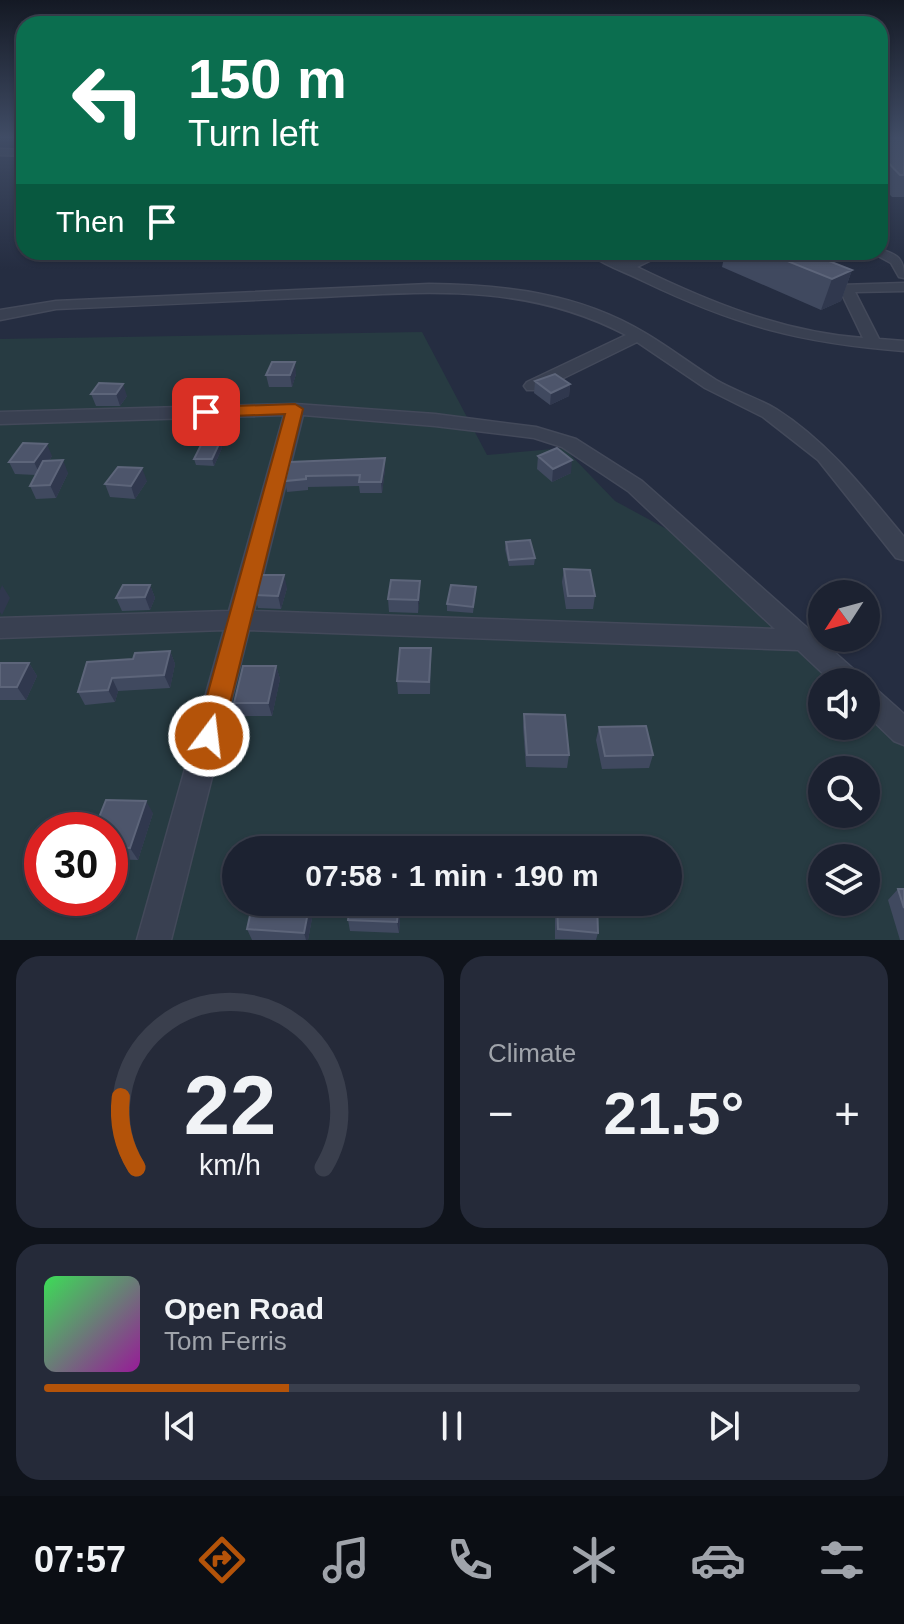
<!DOCTYPE html>
<html lang="en">
<head>
<meta charset="utf-8">
<style>
  body { margin:0; font-family:Arial,sans-serif; background:#252a39; color:#f1f3f6; height:100vh; display:flex; flex-direction:column; font-size:30px; white-space:nowrap }
  * { box-sizing:border-box; margin:0 }
  p { font-size:26px; color:#a0a4ab }
  .icon { flex:none; width:44px; height:44px; fill:none; stroke:currentColor; stroke-width:2; stroke-linecap:round; stroke-linejoin:round }
  .map { position:relative; height:940px; overflow:hidden }
  .panel { display:flex; flex-direction:column; gap:16px; padding:16px; background:#0f131b; flex:1 }
  .panel>* { flex:none }
  .top-card { position:absolute; left:16px; top:16px; width:872px; height:244px; border-radius:24px; box-shadow:0 2px 6px #0004,0 0 0 2px #3a3f4d; background:#0b6e4f; color:#fff; overflow:hidden }
  .needle { width:52px; rotate:234deg }
  .controls { position:absolute; left:808px; top:580px; display:grid; gap:16px }
  .controls a { display:grid; place-items:center; width:72px; height:72px; border-radius:50%; background:#1c2231; box-shadow:0 2px 6px #0004,0 0 0 2px #3a3f4d; font-size:40px }
  .speed { position:absolute; left:24px; top:812px; display:flex; gap:16px; font-size:40px; font-weight:700; text-align:center }
  .speed>* { display:grid; place-content:center; width:104px; height:104px; border-radius:50%; background:#1c2231; box-shadow:0 2px 6px #0004,0 0 0 2px #3a3f4d; line-height:1 }
  .speed .limit { border:12px solid #d22; background:#fff; color:#111 }
  .pin { position:absolute; display:grid; place-items:center; width:68px; height:68px; color:#fff; margin:-34px; border-radius:16px; box-shadow:0 4px 12px #0006 }
  .me { position:absolute; width:88px; margin:-44px; rotate:15deg; stroke-linejoin:round; filter:drop-shadow(0 0 6px #0008) }
  .turn { display:flex; align-items:center; gap:28px; height:168px; padding:0 40px; font-size:36px }
  .turn .icon { width:104px; height:104px; stroke-width:2.5 }
  .turn b { display:block; font-size:56px; line-height:68px }
  .then { display:flex; align-items:center; height:76px; padding:0 40px; background:#0003; gap:16px; font-size:30px }
  .big { font-size:60px; font-weight:700; line-height:1.1 }
  .panel .card { flex:1; display:flex; flex-direction:column; justify-content:center; gap:12px; min-width:0; padding:0 28px; border-radius:24px; background:#252a39 }
  .panel .dial { align-items:center; gap:0 }
  .dial svg { height:208px; overflow:visible; fill:none; stroke:#3a3f4d; stroke-width:7; stroke-linecap:round; text-anchor:middle }
  .dial text { fill:#f1f3f6; stroke:none }
  .song { display:flex; align-items:center; gap:24px }
  .cover { width:96px; height:96px; border-radius:12px; background:linear-gradient(135deg,hsl(130 70% 55%),hsl(300 70% 35%)) }
  .played { height:8px; border-radius:4px; background:linear-gradient(90deg,#b45309 30%,#3a3f4d 30%) }
  .keys { display:flex; justify-content:space-around; direction:ltr }
  .heat { display:flex; justify-content:space-between; align-items:center; font-size:44px; direction:ltr }
  .panel .tiles { flex:1; display:grid; gap:16px; grid-template-columns:1fr 1fr }
  .card:last-child { grid-column:span 2 }
  .trip { position:absolute; left:222px; top:836px; width:460px; height:80px; border-radius:40px; background:#1c2231; box-shadow:0 2px 6px #0004,0 0 0 2px #3a3f4d; font-weight:700; line-height:80px; text-align:center }
  .tabs { display:flex; height:128px; justify-content:space-around; align-items:center; background:#0b0e14; color:#a0a4ab }
  .tabs .icon { width:56px; height:56px }
  .tabs .on { color:#b45309 }
  .tabs b { font-size:36px; color:#f1f3f6 }
  .map>svg:first-child { display:block }
</style>
</head>
<body>
<div class="map">
<svg width="904" height="940" viewBox="0 0 904 940">
  <rect width="100%" height="100%" fill="#252d41"/>
  <!-- green -->
  <path fill="#273b42" fill-rule="evenodd" d="M422,332L487,455L564,448L615,501L707,551L850,682H822V726H866V697L904,732V940H0V339ZM822,770H866V814H822ZM42,830H110V898H42ZM236,850H668V902H236ZM822,858H866V902H822Z"/>
  <g fill="none" stroke-linecap="round" stroke-linejoin="round">
    <defs>
      <path id="minor" d="M0,149L24,150V156L0,155Z
        M880,249C898,255 904,258 904,278L899,277L891,263L871,252H880Z
        M588,252H605L626,262L650,252H668L637,267C709,302 782,332 863,338L839,288L841,285L904,283V291L855,292L879,339L904,341V351C800,343 737,326 643,281C626,272 602,265 588,252Z
        M429,284C505,285 579,293 645,333C669,347 692,365 716,380C735,391 757,398 776,409C828,442 865,490 904,537V560L896,558L818,460L763,417L705,388L637,342L539,390H527L524,386L527,382L626,335C520,279 414,293 299,298C218,302 137,306 56,309L0,320V310L56,301Z
        M295,404L435,414L536,427L576,439L642,481L859,674L863,682H832L798,650L249,630L171,940H137L224,630L0,638V618L229,611L284,415L0,424V412ZM303,415L435,426L534,438L562,447L628,491L775,629L254,611Z
        M866,685L876,689L904,714V745L894,741L866,714Z"/>
    </defs>
    <!-- minor casing -->
    <use href="#minor" stroke="#43495a" stroke-width="3"/>
    <!-- minor -->
    <use href="#minor" fill="#394051" fill-rule="evenodd"/>
  </g>
  <!-- wall -->
  <path fill="#40495f" d="M880,137L904,141V197H892L880,184Z
    M701,252H806L852,270L841,301L821,310L722,267L724,258L720,260Z
    M296,374L292,387H269L266,375Z
    M535,381L570,384L569,396L550,405L534,393Z
    M99,383L127,396L120,406H96L91,394Z
    M220,442L222,448L214,466L196,465L194,459Z
    M52,456L49,461L68,473L56,498L36,499L30,486L36,475L15,474L9,462Z
    M538,456L571,473L552,482L537,469Z
    M290,462L385,469L382,493H360L359,486L308,487V490L287,492L285,481Z
    M147,481L135,499L110,497L105,484Z
    M506,542L535,558L534,565L509,566L505,549Z
    M564,569L595,596L593,609H566L562,582Z
    M150,585L155,598L150,610L122,611L116,598Z
    M476,587L473,613L447,611V604Z
    M287,588L281,609L258,608L254,595Z
    M420,594L418,613L389,612L388,599Z
    M431,648L430,694H398L397,681Z
    M170,651L175,664L170,688L118,691L115,702L85,705L78,692L133,659Z
    M0,663H29L37,676L26,700H0Z
    M276,666L280,679L272,716H238L234,703Z
    M524,714L569,755L567,768L526,767L523,727Z
    M599,727L653,755L649,768L602,769L596,740Z
    M153,813L138,860L110,859V830Z
    M898,889H904V940H900L888,900Z
    M315,902L308,940H252L247,929Z
    M401,902L399,933L350,931L348,920Z
    M555,902H597L598,933L596,940L555,939Z"/>
  <!-- shaded-wall -->
  <path fill="#30384e" d="M722,252H725L724,258L720,260Z
    M852,270L841,301L821,310L832,279Z
    M295,362L296,374L292,387L290,375Z
    M123,384L127,396L120,406L116,394Z
    M570,384L569,396L550,405L551,393Z
    M220,442L222,448L214,466L212,459Z
    M47,444L52,456L40,475L34,462Z
    M385,458V469L382,493L381,482Z
    M63,460L68,473L56,498L50,485Z
    M572,460L571,473L552,482L553,469Z
    M142,468L147,481L135,499L131,486Z
    M284,575L287,588L281,609L278,596Z
    M420,581V594L418,613V600Z
    M2,585L10,598L2,615L0,612V590Z
    M150,585L155,598L150,610L145,597Z
    M170,651L175,664L170,688L164,675Z
    M29,663L37,676L26,700L17,687Z
    M276,666L280,679L272,716L268,703Z
    M112,678L118,691L115,702L108,690Z
    M146,801L153,813L138,860L130,848Z
    M310,902H315L308,940H306L304,933Z
    M399,902H401L399,933L397,922Z"/>
  <!-- building -->
  <path fill="#4d556b" stroke="#5d657a" stroke-width="2" d="M880,137H900L904,141V175H900L880,154Z
    M765,252H806L852,270L832,279Z
    M272,362H295L290,375H266Z
    M555,374L570,384L551,393L535,381Z
    M99,383L123,384L116,394H91Z
    M203,441L220,442L212,459H194Z
    M23,443L47,444L34,462H9Z
    M557,448L572,460L553,469L538,456Z
    M385,458L381,482H359L360,475L306,476V479L285,481L290,462Z
    M63,460L50,485L30,486L43,461Z
    M118,467L142,468L131,486L105,484Z
    M530,540L535,558L509,560L506,542Z
    M564,569L590,570L595,596H568Z
    M260,575H284L278,596L254,595Z
    M391,580L420,581L418,600L388,599Z
    M123,585H150L145,597L116,598Z
    M451,585L476,587L473,607L447,604Z
    M400,648H431L429,682L397,681Z
    M170,651L164,675L112,678L108,690L78,692L87,662L133,659L135,653Z
    M0,663H29L17,687H0Z
    M243,666H276L268,703H234Z
    M524,714L565,715L569,755H527Z
    M646,726L653,755L605,756L599,727Z
    M106,800L146,801L130,848L110,847V830H94Z
    M898,889H904V908Z
    M253,902H310L304,933L247,929Z
    M350,902H399L397,922L348,920Z
    M557,902H597L598,933L558,929Z"/>
  <!-- sky -->
  <linearGradient id="sky" x2="0" y2="1"><stop stop-color="#141924"/><stop offset="0.51" stop-color="#404c65"/><stop offset="1" stop-color="#404c65" stop-opacity="0"/></linearGradient>
  <rect width="904" height="269" fill="url(#sky)"/>
  <!-- route -->
  <path fill="#b45309" stroke="#753606" stroke-width="2" d="M295,404L303,409L222,736L218,745L209,748L200,745L196,736L285,414L206,417L198,412L206,407Z"/>
</svg>
<div class="controls">
<a><svg class="needle" viewBox="-14 -14 28 28"><path d="M0-13l5 13h-10z" fill="#e53935"/><path d="M0 13l5-13h-10z" fill="#a0a4ab"/></svg></a>
<a><svg class="icon" aria-label="sound" viewBox="0 0 24 24"><path d="M4 9h4l5-4v14l-5-4H4zM17 9q2 3 0 6"/></svg></a>
<a><svg class="icon" aria-label="search" viewBox="0 0 24 24"><circle cx="10" cy="10" r="6"/><path d="M15 15l6 6"/></svg></a>
<a><svg class="icon" aria-label="layers" viewBox="0 0 24 24"><path d="M12 4l9 5-9 5-9-5zM3 14l9 5 9-5"/></svg></a>
</div>
<div class="speed"><div class="limit">30</div></div>
<div class="pin" style="left:206px;top:412px;background:#d93025"><svg class="icon" aria-label="arrive" viewBox="0 0 24 24"><path d="M6 21V4h12l-3 4 3 4H6"/></svg></div>
<svg class="me" style="left:209px;top:736px" viewBox="-20 -20 40 40"><circle r="17" fill="#b45309" stroke="#fff" stroke-width="3"/><path d="M0-11L8 9 0 5-8 9z" fill="#fff"/></svg>
<div class="trip">07:58 · 1 min · 190 m</div>
<div class="top-card">
<div class="turn"><svg class="icon" aria-label="left" viewBox="0 0 24 24"><path d="M17 20v-9H6M10 6l-5 5 5 5"/></svg><div><b>150 m</b>Turn left</div></div>
<div class="then">Then<svg class="icon" aria-label="arrive" viewBox="0 0 24 24"><path d="M6 21V4h12l-3 4 3 4H6"/></svg></div>
</div>
</div>
<section class="panel">
<div class="tiles">
<div class="card dial"><svg viewBox="0 0 100 80">
<path d="M14 69A42 42 0 1 1 86 69"/>
<path d="M14 69A42 42 0 0 1 8 42" stroke="#b45309"/>
<text x="50" y="56" font-size="32" font-weight="700">22</text>
<text x="50" y="72" font-size="11">km/h</text>
</svg></div>
<div class="card"><p>Climate</p>
<div class="heat"><a>−</a><b class="big">21.5°</b><a>+</a></div>
</div>
<div class="card">
<div class="song"><i class="cover"></i><div><b>Open Road</b><p>Tom Ferris</p></div></div>
<div class="played"></div>
<div class="keys"><svg class="icon" aria-label="previous" viewBox="0 0 24 24"><path d="M18 5L8 12l10 7zM5 5v14"/></svg><svg class="icon" aria-label="pause" viewBox="0 0 24 24"><path d="M8 5v14M16 5v14"/></svg><svg class="icon" aria-label="next" viewBox="0 0 24 24"><path d="M6 5l10 7-10 7zM19 5v14"/></svg></div>
</div>
</div>
</section>
<nav class="tabs">
<b>07:57</b>
<svg class="icon on" aria-label="directions" viewBox="0 0 24 24"><path d="M12 3l9 9-9 9-9-9zM9 14v-3h6M13 9l2 2-2 2"/></svg>
<svg class="icon" aria-label="music" viewBox="0 0 24 24"><path d="M9 18V5l10-2v13"/><circle cx="6" cy="18" r="3"/><circle cx="16" cy="16" r="3"/></svg>
<svg class="icon" aria-label="phone" viewBox="0 0 24 24"><path d="M5 4h4l2 5-3 2q2 4 5 5l2-3 5 2v4C11 20 4 13 5 4z"/></svg>
<svg class="icon" aria-label="climate" viewBox="0 0 24 24"><path d="M12 3v18M4 7l16 10M4 17L20 7"/></svg>
<svg class="icon" aria-label="car" viewBox="0 0 24 24"><path d="M5 17H2v-5l4-1 3-4h7l3 4 3 1v5h-3M9 17h6M6 11h13"/><circle cx="7" cy="17" r="2"/><circle cx="17" cy="17" r="2"/></svg>
<svg class="icon" aria-label="filters" viewBox="0 0 24 24"><path d="M4 7h16M4 17h16"/><circle cx="9" cy="7" r="2"/><circle cx="15" cy="17" r="2"/></svg>
</nav>
</body>
</html>
